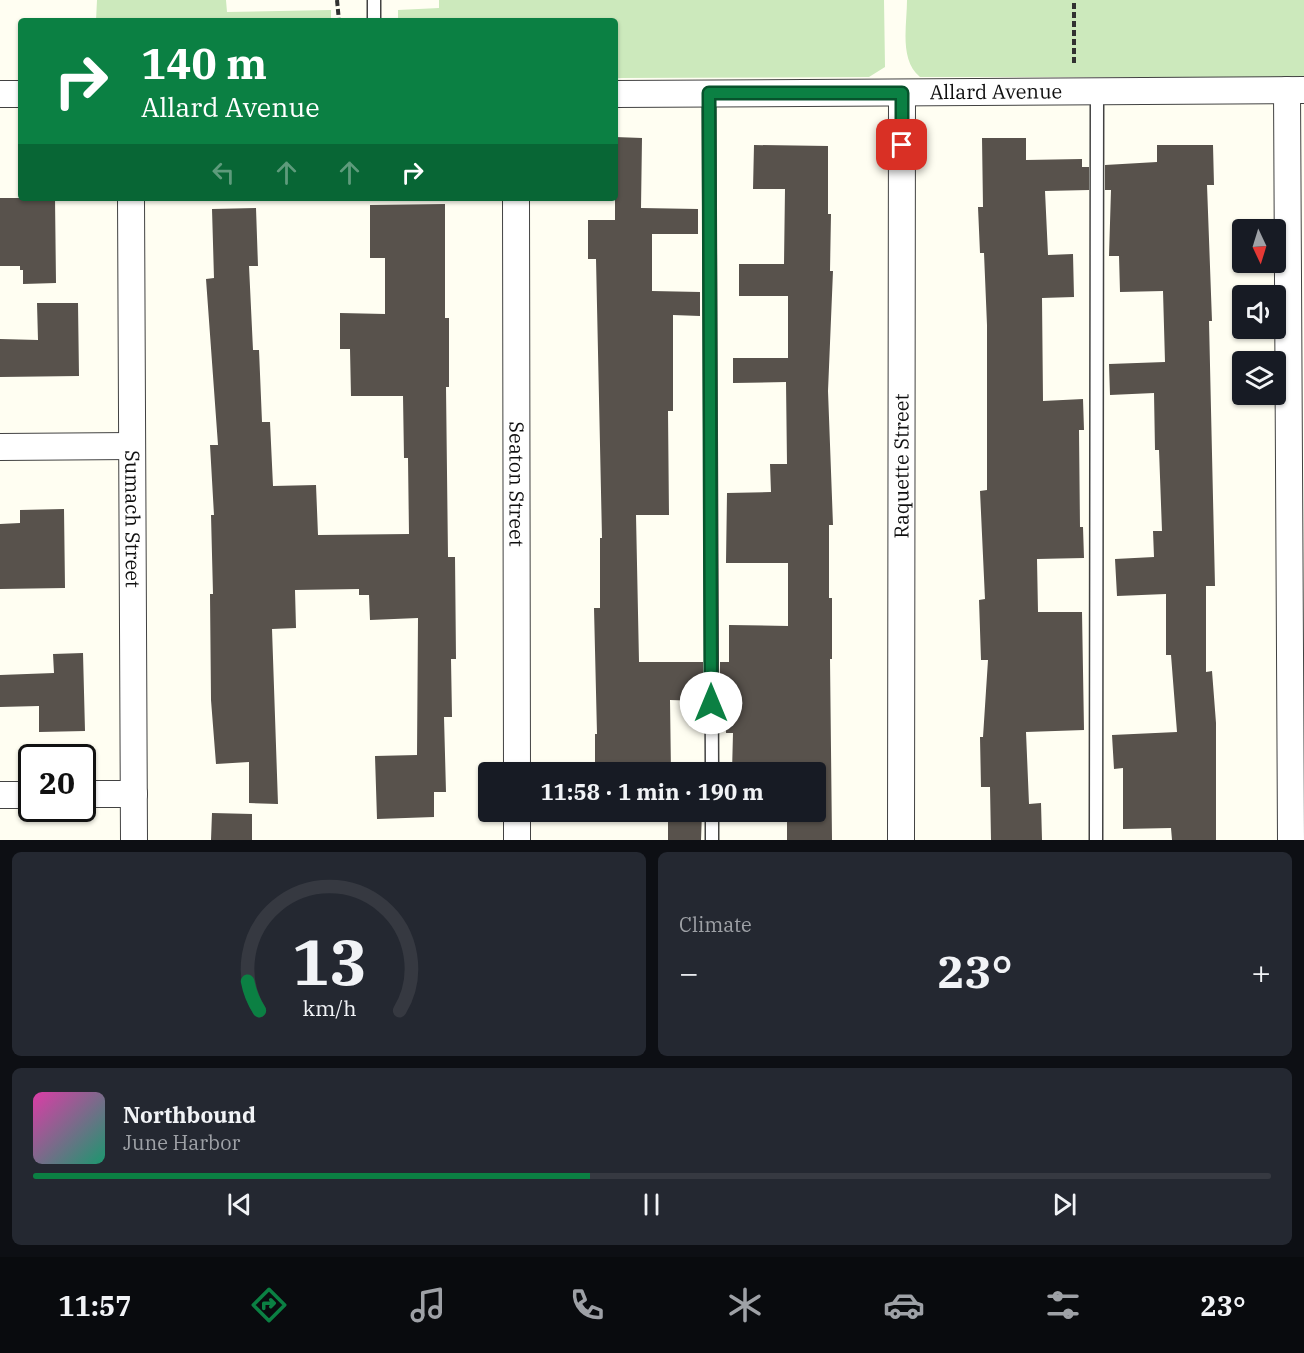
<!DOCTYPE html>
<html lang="en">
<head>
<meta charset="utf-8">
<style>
  body { margin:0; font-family:"IBM Plex Serif",serif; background:#242831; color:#f1f3f6; height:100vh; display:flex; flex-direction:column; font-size:22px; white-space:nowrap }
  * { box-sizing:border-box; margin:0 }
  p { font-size:20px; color:#9ea1a6 }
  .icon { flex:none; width:33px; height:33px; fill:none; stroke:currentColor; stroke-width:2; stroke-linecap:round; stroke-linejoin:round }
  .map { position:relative; height:840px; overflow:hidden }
  .sheet { display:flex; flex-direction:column; gap:12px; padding:12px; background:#0d0f14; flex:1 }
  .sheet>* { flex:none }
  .top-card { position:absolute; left:18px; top:18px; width:600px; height:183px; border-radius:6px; box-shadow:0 2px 4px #0004; background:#0b8043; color:#fff; overflow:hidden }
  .needle { width:39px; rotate:176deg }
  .buttons { position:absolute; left:1232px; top:219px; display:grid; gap:12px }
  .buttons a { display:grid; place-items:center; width:54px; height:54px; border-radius:6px; background:#171b24; box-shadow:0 2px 4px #0004; font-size:30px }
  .speed { position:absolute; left:18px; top:744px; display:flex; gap:12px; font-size:30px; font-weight:700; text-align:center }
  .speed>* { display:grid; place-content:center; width:78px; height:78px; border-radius:50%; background:#171b24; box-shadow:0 2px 4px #0004; line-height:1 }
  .speed .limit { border:3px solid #111; border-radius:9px; background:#fff; color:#111 }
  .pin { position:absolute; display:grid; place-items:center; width:51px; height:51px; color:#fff; margin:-26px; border-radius:12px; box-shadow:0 3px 9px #0006 }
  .me { position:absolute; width:66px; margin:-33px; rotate:0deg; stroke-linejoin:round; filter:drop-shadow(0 0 4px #0008) }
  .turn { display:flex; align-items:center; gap:21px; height:126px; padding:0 24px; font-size:27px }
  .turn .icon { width:78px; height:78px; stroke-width:2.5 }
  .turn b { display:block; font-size:42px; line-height:51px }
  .lanes { display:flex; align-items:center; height:57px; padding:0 24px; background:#0003; justify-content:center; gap:30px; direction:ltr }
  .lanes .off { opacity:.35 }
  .big { font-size:45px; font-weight:800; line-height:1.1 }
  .sheet .widget { flex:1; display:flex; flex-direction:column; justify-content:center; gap:9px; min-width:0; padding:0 21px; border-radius:9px; background:#242831 }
  .sheet .dial { align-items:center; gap:0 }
  .dial svg { height:156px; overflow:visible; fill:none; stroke:#363941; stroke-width:7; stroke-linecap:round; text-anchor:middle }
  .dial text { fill:#f1f3f6; stroke:none }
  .song { display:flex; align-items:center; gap:18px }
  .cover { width:72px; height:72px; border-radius:9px; background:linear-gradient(135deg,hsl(320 70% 55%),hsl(160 70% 35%)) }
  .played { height:6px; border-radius:3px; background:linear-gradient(90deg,#0b8043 45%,#363941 45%) }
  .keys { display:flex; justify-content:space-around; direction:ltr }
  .heat { display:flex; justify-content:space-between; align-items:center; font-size:33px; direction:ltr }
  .sheet .tiles { flex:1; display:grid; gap:12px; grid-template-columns:1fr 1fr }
  .widget:last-child { grid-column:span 2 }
  .trip { position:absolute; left:478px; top:762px; width:348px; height:60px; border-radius:6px; background:#171b24; box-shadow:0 2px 4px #0004; font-weight:800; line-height:60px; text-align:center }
  .tab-bar { display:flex; height:96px; justify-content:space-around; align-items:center; background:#090b0e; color:#9ea1a6 }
  .tab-bar .icon { width:42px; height:42px }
  .tab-bar .on { color:#0b8043 }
  .tab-bar b { font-size:27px; color:#f1f3f6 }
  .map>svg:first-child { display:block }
</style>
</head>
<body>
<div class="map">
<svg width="1304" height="840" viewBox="0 0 1304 840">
  <rect width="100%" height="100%" fill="#fffef2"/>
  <!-- green -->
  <path fill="#cce9bc" d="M97,0H226L227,12L331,10V21H96Z
    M439,0H884L885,67L869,77L615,78V21H398V10L439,8Z
    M907,0H1304V77H920C899,60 907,25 907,0Z"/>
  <!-- building -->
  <path fill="#58524c" d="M615,137L642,138L641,208L698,209V234H652V291L700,292V316L673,315V411H668L669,515H636L639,662H703V701L670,700L671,772H595V734H597L594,608H600V538H602L596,259H588V220H615Z
    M982,138H1026V160L1082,159V167H1089V190L1045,191L1048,255L1073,254L1074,297L1042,298L1043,401L1083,399L1084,430H1079L1080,527H1083L1084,558L1037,559L1038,612H1082L1084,730L1026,732L1029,804L1041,803L1042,840H991L990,787H981L980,737H983L988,660H981L979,600L985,599L980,491L987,490V325L984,253H980L978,207H983Z
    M754,145L828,146V214H831L830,271H833L828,391L833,525H829V598H832V659H830L832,840H787V812H816V772H732L733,733H726L725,701H720V662H729V625L788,626V563H726L727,493L771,492L770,464H787L786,382L733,383V358H788V296H739V264H784L785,189H753Z
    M1157,145H1213L1214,185H1207L1212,321H1209L1215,586H1206V672L1212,671L1216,723V840H1172L1171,828L1123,829V768L1114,769L1112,735L1177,732L1171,655H1166V594L1117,596L1115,559L1154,557L1153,531H1162L1159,450H1155L1154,393L1110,395L1109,364L1165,362L1163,291L1120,292L1119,256H1109L1111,190H1105V165L1157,162Z
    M0,198H55L56,283L23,284V270H20V266H0Z
    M445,204V318H449V387H446L448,557H455L456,659H451L452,717H444L446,792H434V817L377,819L375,756L417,755L418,618L370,620L369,595H359V589L295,590L296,628L272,629L278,804L249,803V762L216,764L211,700L210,594H213L211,515H214L210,445H218L206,279L214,278L212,209L256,208L258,266H249L253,350H259L262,422H270L273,486L316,485L318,535L409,534L408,458H404L403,396H351L350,349H340V313L385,314V258H370V205Z
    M37,303H78L79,376L0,377V339L38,340Z
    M64,509L65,588L0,589V524L20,523V510Z
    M83,653L85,731L39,732V706L0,707V675L54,673L53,654Z
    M668,812H702L701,840H668Z
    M212,813L252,814V840H211Z"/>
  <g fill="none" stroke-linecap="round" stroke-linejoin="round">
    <defs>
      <path id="service" d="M374,0V21
        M709,93L712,772
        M712,812V840
        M1096,840L1097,92"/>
      <g id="minor">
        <path d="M1287,90L1291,840"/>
        <path d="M0,94H21"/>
        <path id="s1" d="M615,94L1304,90"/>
        <path id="s2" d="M131,198L134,840"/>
        <path id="s3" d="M516,198L517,772"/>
        <path d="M0,447L132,446"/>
        <path d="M82,794H134"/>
        <path d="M0,795H32"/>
        <path d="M517,812V840"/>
        <path id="s4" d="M901,840L902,93"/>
      </g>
    </defs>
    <!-- service casing -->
    <use href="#service" stroke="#424242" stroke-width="15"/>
    <!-- minor casing -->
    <use href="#minor" stroke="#424242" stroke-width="28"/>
    <!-- path -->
    <path stroke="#313131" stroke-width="4" stroke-dasharray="6 3" stroke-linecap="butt" d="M337,0L339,21
      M1074,63V0"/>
    <!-- service -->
    <use href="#service" stroke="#fff" stroke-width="12"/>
    <!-- minor -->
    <use href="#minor" stroke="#fff" stroke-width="26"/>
  </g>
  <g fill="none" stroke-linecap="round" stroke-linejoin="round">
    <defs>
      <path id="route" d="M711,703L709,93H902V145"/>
    </defs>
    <!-- route casing -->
    <use href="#route" stroke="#07532c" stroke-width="15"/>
    <!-- route -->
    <use href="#route" stroke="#0b8043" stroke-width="10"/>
  </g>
  <g text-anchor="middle" stroke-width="6" stroke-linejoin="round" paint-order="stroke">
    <!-- street labels -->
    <g font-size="20" fill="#0f0f0f" stroke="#fff">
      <text dy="7" stroke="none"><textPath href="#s1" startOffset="381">Allard Avenue</textPath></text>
      <text dy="7" stroke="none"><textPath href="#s4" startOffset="374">Raquette Street</textPath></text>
      <text dy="7" stroke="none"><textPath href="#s3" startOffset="286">Seaton Street</textPath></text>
      <text dy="7" stroke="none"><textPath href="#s2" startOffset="321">Sumach Street</textPath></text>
    </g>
  </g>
</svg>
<div class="buttons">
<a><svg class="needle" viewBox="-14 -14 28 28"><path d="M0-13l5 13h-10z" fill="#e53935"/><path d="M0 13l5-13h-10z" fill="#9ea1a6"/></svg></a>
<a><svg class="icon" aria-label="sound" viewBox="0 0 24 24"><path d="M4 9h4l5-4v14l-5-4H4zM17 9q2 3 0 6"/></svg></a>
<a><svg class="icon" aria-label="layers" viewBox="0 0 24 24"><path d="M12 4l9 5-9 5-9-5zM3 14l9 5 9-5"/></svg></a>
</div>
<div class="speed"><div class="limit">20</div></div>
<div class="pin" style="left:902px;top:145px;background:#d93025"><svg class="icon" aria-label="arrive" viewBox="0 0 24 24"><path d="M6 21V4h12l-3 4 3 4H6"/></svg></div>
<svg class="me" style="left:711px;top:703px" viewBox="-20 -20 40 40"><circle r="19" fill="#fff"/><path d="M0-13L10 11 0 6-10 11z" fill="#0b8043"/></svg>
<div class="trip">11:58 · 1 min · 190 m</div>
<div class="top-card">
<div class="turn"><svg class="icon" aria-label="right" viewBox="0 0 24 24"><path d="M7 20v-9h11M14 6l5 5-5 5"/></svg><div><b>140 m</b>Allard Avenue</div></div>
<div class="lanes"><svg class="icon off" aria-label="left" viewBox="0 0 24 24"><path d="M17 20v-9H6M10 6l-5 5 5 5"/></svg><svg class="icon off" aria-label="ahead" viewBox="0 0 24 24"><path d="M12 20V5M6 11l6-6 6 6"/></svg><svg class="icon off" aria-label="ahead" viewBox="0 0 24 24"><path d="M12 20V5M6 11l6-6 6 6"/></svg><svg class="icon" aria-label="right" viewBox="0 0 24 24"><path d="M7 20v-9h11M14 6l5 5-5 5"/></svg></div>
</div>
</div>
<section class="sheet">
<div class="tiles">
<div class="widget dial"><svg viewBox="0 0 100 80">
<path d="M14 69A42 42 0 1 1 86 69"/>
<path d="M14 69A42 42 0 0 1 8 54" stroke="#0b8043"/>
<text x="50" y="56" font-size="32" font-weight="700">13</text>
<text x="50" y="72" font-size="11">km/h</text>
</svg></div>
<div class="widget"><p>Climate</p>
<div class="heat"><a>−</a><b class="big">23°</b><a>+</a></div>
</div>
<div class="widget">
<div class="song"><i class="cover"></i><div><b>Northbound</b><p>June Harbor</p></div></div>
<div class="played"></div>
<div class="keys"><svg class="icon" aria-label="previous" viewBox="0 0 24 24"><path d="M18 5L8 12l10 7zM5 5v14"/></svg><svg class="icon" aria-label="pause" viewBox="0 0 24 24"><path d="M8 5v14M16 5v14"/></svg><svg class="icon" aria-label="next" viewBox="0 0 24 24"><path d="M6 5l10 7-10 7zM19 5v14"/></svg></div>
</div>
</div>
</section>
<nav class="tab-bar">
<b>11:57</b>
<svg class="icon on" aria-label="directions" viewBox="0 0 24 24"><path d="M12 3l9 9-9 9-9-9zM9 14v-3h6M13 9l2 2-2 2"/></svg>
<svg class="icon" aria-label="music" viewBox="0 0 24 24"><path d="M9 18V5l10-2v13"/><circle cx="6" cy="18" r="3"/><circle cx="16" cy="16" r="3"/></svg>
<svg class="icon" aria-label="phone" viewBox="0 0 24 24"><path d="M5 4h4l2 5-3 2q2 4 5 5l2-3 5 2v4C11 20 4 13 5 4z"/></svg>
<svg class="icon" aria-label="climate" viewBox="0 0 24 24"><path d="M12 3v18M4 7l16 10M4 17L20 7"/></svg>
<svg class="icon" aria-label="car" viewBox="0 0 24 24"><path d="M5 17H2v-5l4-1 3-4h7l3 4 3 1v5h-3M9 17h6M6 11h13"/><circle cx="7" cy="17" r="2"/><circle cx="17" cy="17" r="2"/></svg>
<svg class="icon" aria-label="filters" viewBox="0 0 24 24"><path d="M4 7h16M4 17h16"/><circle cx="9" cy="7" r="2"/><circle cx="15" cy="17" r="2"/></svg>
<b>23°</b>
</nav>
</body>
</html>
